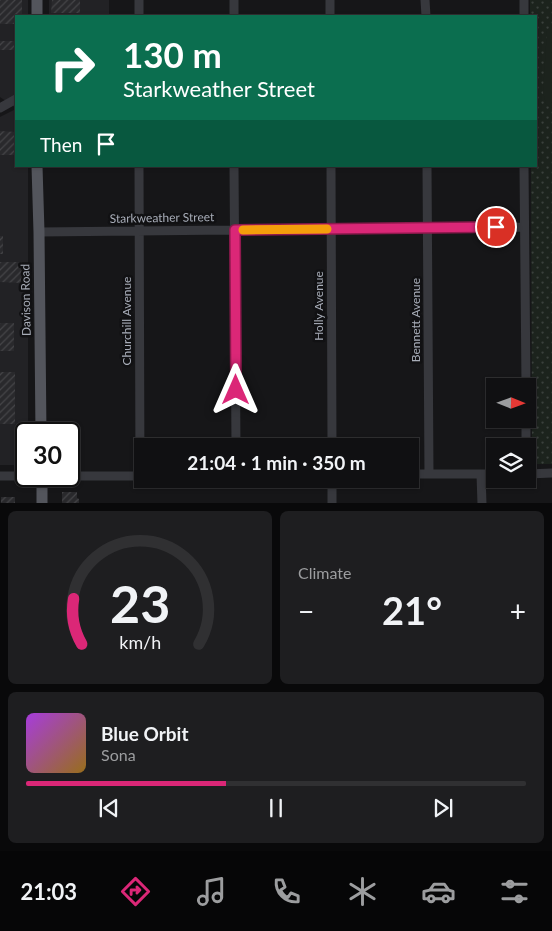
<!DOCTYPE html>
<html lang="en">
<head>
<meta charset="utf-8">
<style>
  body { margin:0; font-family:Lato,sans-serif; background:#1e1e20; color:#f1f3f6; height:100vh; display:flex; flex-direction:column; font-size:19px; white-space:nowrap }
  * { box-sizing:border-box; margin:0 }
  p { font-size:16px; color:#9c9d9f }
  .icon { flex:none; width:28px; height:28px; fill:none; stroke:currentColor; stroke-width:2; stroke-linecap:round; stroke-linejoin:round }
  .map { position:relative; height:503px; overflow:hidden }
  .sheet { display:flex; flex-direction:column; gap:8px; padding:8px; background:#09090a; flex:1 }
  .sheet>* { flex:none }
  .hud { position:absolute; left:15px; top:15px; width:522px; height:152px; border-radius:0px; box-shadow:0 1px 4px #0004,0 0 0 1px #303032; background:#0b6e4f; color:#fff; overflow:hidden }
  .needle { width:32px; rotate:91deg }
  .controls { position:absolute; left:486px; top:378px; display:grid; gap:10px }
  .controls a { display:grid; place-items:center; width:50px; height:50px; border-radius:0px; background:#101012; box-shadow:0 1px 4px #0004,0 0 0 1px #303032; font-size:25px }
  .speed { position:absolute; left:15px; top:422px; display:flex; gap:10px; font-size:25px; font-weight:700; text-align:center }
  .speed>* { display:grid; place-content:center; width:65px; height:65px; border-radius:50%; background:#101012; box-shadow:0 1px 4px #0004,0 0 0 1px #303032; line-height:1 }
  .speed .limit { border:2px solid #111; border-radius:8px; background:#fff; color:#111 }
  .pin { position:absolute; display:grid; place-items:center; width:42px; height:42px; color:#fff; margin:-21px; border:2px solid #fff; border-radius:50%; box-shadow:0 1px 5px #0007 }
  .me { position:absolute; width:55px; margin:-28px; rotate:0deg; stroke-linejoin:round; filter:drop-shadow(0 0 4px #0008) }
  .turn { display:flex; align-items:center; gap:18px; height:105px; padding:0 25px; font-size:22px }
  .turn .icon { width:65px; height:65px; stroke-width:2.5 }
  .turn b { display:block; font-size:35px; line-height:42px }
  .then { display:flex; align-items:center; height:48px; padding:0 25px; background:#0003; gap:10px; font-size:19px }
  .big { font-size:38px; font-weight:700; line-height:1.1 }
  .sheet .card { flex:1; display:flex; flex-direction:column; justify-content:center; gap:8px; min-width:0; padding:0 18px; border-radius:8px; background:#1e1e20 }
  .sheet .dial { align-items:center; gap:0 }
  .dial svg { height:130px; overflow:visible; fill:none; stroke:#303032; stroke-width:7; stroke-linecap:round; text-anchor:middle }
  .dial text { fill:#f1f3f6; stroke:none }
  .song { display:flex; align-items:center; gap:15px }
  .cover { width:60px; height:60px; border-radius:8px; background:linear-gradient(135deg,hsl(280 70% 55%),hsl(40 70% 35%)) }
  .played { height:5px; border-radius:2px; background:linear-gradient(90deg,#db2777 40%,#303032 40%) }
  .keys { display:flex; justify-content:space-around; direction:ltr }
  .heat { display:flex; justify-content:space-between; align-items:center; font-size:28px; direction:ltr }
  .sheet .tiles { flex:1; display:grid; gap:8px; grid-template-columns:1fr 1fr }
  .card:last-child { grid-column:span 2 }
  .trip { position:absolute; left:134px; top:438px; width:285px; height:50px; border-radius:0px; background:#101012; box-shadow:0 1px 4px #0004,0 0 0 1px #303032; font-weight:700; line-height:50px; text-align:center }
  .tab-bar { display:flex; height:80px; justify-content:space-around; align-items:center; background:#060607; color:#9c9d9f }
  .tab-bar .icon { width:35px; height:35px }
  .tab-bar .selected { color:#db2777 }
  .tab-bar b { font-size:22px; color:#f1f3f6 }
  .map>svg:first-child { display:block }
</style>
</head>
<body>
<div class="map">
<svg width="552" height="504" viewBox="0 0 552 504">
  <defs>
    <pattern id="grass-dots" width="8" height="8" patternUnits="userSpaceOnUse" patternTransform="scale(1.25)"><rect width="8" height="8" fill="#1c231d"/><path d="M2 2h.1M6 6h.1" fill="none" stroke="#3a403c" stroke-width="1.8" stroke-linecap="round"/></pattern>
    <pattern id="building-hatch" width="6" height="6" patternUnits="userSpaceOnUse" patternTransform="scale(1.25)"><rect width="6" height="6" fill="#29292c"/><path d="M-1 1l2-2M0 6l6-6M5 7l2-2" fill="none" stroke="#454548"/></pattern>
  </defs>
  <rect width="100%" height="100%" fill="#161618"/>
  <!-- built -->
  <path fill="#222225" d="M0,0H28V16H16V108L0,97Z
    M49,0H109V16H49Z
    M16,109V166H28V434H26V465H0V117Z"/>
  <!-- grass -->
  <path fill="url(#grass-dots)" d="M530,0H552V464H532L531,166H536V16H530Z"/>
  <!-- garden -->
  <path fill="#1c231d" d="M547,31H552V108L546,104L543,92Z"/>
  <!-- building -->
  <path fill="url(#building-hatch)" d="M0,0H22V16H16V24H0Z
    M52,0H80V13H51Z
    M0,41H16V50H0Z
    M0,131L16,132V155H0Z
    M0,236H3V254H0Z
    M0,262H22V283L0,282Z
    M0,323H14V351H0Z
    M0,372H15V424H0Z
    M62,492H77V498L79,499V504H62Z
    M1,497H15V504H1Z"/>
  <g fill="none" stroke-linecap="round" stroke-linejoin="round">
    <!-- minor -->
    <path stroke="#37383d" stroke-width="9" d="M139,0V16
      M234,0V16
      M330,0V16
      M425,0L426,16
      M524,0V16
      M0,108L16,99
      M139,166L140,476
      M234,166L236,446
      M331,166L332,446
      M427,166L429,474
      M524,166L526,386
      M39,232L524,227
      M526,419V446
      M410,474H495
      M481,474L482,504
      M528,474L552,473
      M0,476H26
      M69,476H142
      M332,479V504"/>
    <!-- major -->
    <path stroke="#53555c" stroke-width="11" d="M37,16V0
      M37,166L39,232L41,434
      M42,476V504"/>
  </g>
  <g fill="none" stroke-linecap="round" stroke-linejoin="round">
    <defs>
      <path id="route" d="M236,390L235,230L496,227"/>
    </defs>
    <!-- route casing -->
    <use href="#route" stroke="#8e194d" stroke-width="12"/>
    <!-- route -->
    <use href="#route" stroke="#db2777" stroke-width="9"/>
    <!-- slow -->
    <path stroke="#f59e0b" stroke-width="9" d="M243,230L327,229"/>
  </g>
  <g text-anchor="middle" stroke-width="5" stroke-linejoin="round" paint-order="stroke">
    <!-- street labels -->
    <g font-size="12" fill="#a8adb8" stroke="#111113">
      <text transform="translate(162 218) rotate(-1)" y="4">Starkweather Street</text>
      <text transform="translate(26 300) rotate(-91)" y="4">Davison Road</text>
      <text transform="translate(319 306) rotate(-90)" y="4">Holly Avenue</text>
      <text transform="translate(416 320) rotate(-90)" y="4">Bennett Avenue</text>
      <text transform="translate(127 321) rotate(-90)" y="4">Churchill Avenue</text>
    </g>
  </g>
</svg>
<div class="controls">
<a><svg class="needle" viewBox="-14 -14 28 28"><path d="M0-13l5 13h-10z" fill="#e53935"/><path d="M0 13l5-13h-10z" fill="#9c9d9f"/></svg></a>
<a><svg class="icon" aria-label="layers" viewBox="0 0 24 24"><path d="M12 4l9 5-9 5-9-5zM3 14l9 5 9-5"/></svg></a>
</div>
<div class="speed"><div class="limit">30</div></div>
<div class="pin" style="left:496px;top:227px;background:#d93025"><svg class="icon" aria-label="arrive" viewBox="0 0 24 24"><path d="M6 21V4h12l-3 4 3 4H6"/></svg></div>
<svg class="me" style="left:236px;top:390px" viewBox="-20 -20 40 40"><path d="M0-17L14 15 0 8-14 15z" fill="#db2777" stroke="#fff" stroke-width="4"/></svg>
<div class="trip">21:04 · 1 min · 350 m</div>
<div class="hud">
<div class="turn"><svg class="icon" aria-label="right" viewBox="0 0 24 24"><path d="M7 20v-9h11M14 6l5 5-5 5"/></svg><div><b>130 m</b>Starkweather Street</div></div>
<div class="then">Then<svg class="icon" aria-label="arrive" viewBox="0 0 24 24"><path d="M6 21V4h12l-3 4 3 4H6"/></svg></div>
</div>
</div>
<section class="sheet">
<div class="tiles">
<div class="card dial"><svg viewBox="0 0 100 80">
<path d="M14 69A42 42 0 1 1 86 69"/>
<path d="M14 69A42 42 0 0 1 9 41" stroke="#db2777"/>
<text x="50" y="56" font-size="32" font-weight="700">23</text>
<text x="50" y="72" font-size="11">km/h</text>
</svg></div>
<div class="card"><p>Climate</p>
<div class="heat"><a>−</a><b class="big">21°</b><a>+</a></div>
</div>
<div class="card">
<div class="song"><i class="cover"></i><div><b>Blue Orbit</b><p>Sona</p></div></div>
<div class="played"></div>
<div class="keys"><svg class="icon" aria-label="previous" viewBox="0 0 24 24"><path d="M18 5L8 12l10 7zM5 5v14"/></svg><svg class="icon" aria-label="pause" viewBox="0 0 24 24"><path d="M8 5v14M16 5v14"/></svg><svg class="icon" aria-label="next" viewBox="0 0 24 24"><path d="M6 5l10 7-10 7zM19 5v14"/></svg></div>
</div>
</div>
</section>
<nav class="tab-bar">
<b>21:03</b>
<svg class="icon selected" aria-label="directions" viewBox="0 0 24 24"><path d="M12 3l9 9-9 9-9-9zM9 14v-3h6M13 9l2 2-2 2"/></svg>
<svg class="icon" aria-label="music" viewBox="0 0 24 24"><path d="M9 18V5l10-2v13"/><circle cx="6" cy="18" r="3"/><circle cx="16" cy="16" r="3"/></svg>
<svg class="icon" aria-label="phone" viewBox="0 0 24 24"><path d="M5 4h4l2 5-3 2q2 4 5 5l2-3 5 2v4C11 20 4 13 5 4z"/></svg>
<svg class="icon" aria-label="climate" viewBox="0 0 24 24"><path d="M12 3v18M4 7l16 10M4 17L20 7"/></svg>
<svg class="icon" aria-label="car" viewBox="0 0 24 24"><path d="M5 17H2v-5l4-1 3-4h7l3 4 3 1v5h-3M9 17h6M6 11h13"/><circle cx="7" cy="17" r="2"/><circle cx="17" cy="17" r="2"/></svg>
<svg class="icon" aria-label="filters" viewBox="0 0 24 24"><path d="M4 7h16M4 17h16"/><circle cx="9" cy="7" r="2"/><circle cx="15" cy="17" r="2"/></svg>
</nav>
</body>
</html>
